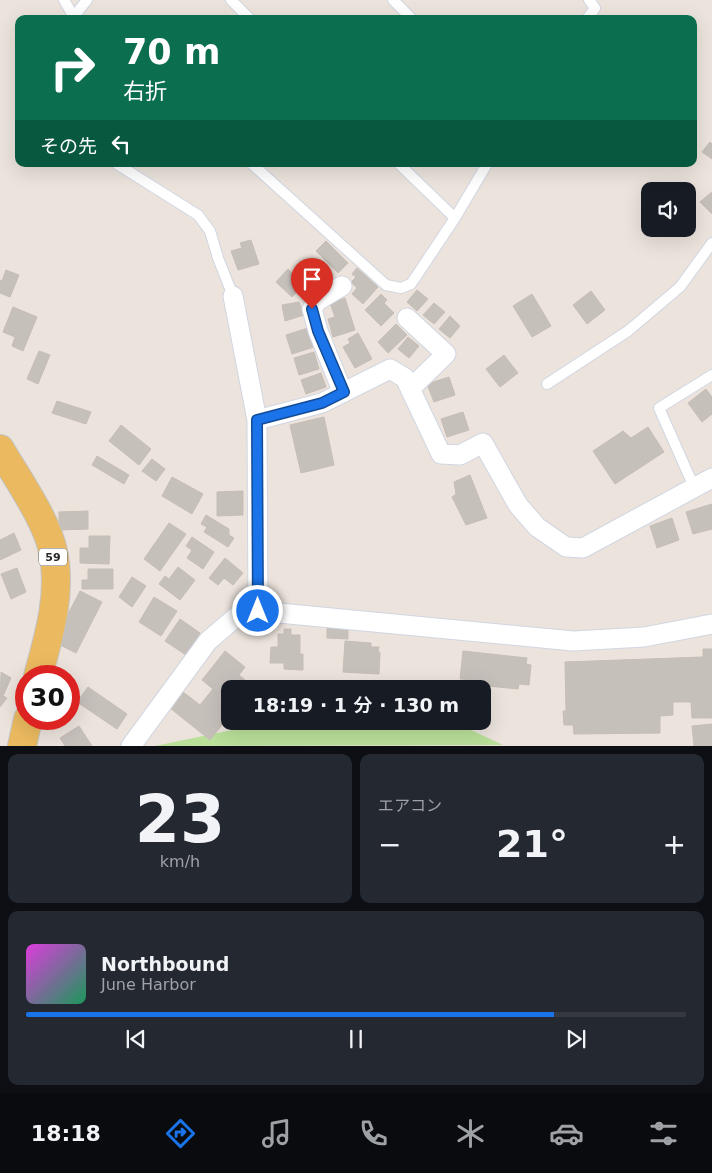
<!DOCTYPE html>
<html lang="ja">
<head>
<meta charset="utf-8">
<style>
  body { margin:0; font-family:"DejaVu Sans","Noto Sans JP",sans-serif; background:#242831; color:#f1f3f6; height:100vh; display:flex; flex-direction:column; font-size:19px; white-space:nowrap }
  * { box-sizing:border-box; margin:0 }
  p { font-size:16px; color:#9ea1a6 }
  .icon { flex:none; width:28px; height:28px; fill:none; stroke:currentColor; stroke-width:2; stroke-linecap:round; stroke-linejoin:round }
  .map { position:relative; height:746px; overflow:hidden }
  .details { display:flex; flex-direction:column; gap:8px; padding:8px; background:#0d0f14; flex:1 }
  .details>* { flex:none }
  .guide { position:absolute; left:15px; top:15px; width:682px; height:152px; border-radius:10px; box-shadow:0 5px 20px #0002; background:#0b6e4f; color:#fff; overflow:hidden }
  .controls { position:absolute; left:641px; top:182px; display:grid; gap:10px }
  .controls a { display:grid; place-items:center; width:55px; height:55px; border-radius:10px; background:#171b24; box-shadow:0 5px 20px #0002; font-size:25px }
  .speed { position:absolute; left:15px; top:665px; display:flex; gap:10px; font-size:25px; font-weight:700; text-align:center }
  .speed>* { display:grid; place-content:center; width:65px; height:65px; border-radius:50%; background:#171b24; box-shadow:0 5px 20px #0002; line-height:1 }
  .speed .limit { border:8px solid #d22; background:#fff; color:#111 }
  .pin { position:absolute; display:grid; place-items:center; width:42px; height:42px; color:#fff; margin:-51px -21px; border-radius:50% 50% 50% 0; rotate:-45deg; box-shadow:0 0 5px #0007 }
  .pin .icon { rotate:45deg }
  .me { position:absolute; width:55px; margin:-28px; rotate:0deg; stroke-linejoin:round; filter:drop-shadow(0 0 4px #0008) }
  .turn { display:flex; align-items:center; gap:18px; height:105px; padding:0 25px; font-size:22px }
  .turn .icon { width:65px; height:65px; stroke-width:2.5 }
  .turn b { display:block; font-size:35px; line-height:42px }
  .then { display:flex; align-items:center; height:48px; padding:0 25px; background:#0003; gap:10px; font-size:19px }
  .big { font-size:38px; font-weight:600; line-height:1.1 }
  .details .widget { flex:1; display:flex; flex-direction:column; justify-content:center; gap:8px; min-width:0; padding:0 18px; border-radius:10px; background:#242831 }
  .details .dial { align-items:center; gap:0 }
  .dial b { font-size:65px; line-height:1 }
  .song { display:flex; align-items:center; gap:15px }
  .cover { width:60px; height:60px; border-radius:8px; background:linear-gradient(135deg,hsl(300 70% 55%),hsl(150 70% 35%)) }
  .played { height:5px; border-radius:2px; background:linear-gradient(90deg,#1a73e8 80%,#363941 80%) }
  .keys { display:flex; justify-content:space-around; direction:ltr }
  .heat { display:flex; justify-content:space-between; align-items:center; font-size:28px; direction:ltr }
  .details .tiles { flex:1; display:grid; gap:8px; grid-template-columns:1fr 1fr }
  .widget:last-child { grid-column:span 2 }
  .trip { position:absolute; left:221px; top:680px; width:270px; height:50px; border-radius:10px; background:#171b24; box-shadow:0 5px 20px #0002; font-weight:600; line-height:50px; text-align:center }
  .dock { display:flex; height:80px; justify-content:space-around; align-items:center; background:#090b0e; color:#9ea1a6 }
  .dock .icon { width:35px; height:35px }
  .dock .active { color:#1a73e8 }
  .dock b { font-size:22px; color:#f1f3f6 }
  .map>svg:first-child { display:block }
</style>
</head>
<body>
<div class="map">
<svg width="712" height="746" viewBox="0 0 712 746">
  <rect width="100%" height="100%" fill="#ebe3dc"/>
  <!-- green -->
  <path fill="#bae09a" d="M275,721H452L503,745L155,746Z"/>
  <!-- building -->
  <path fill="#c6c0bb" stroke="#c6beb5" d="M710,142L712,144V159L702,152Z
    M712,192V214L700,202Z
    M251,240L259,264L238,270L231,251L242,248L240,243Z
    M326,241L348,263L338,273L316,251Z
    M357,268L378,287L363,304L352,294L357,288L351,282L356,277L352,274Z
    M288,269L307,288L300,295L297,292L292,297L276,282Z
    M6,270L19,275L10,297L0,293V280L2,281Z
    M417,290L428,299L417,311L407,302Z
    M591,291L605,310L587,324L573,305Z
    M381,294L387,300L384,303L394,313L381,326L365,310Z
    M532,294L551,326L532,337L513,306Z
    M345,298L355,330L333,337L328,319L335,317L330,303Z
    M299,302L304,315L285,321L282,305Z
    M434,303L445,312L434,324L423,315Z
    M13,307L37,317L23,351L12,346L15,337L3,332Z
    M450,316L460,326L450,338L439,329Z
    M396,324L407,335L388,353L378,342Z
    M308,328L314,347L292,354L286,335Z
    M358,333L372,359L355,368L343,347L350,343L348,339Z
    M408,337L419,346L409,358L398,349Z
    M39,351L50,355L38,384L27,379Z
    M314,352L319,369L299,375L294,358Z
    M504,355L518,373L500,387L486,369Z
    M321,373L326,387L306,394L301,380Z
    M449,377L455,395L434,402L427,384Z
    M706,389L712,397V414L702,422L688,403Z
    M57,401L91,412L86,424L52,413Z
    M463,412L469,430L447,437L441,419Z
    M324,417L334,465L301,473L290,425Z
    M121,425L151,449L139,465L109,441Z
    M648,427L664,452L615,484L593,451L623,431L631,438Z
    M97,456L129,475L124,484L92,465Z
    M152,459L165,469L156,481L142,471Z
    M470,475L487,518L466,525L452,497L456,494L454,482Z
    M172,477L203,494L192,514L162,496Z
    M243,491V515L217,516V492Z
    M712,504V529L693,534L686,512Z
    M88,511V529L59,530V512Z
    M206,515L229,529V535L234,538L228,547L204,532L207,527L201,524Z
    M672,518L679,540L657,548L650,526Z
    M169,523L186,534L160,571L144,559Z
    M14,533L21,550L0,560V540Z
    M89,536H110L109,564L80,563V548H89Z
    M192,537L214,552L203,569L187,558L192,550L186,546Z
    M225,558L243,573L233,585L224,578L218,585L209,578Z
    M178,567L195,580L180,600L159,584L165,576L169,579Z
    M17,568L26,592L11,599L1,574Z
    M88,569H113V589H82V580H88Z
    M132,577L146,586L132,607L119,597Z
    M80,591L102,602L76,653L56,643L57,635Z
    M154,597L177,611L161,636L139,622Z
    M180,619L200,633L186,655L165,641Z
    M327,625H348V639L327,638Z
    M284,629H291V635H300V654H303V670L284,669V663H270L271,647H278V634H284Z
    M345,641L371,643V647H379L378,652H380L379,674L343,672Z
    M703,649H712V718H692L691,702H673V715L660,716V733L574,734L573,725H564L563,711H566L565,662L703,657Z
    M225,651L245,667L239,675L245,680L238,689H230V715L210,740L170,708L183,692L200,705L213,689L202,680Z
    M463,651L527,658L526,664L531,665L529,685L519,684L518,689L478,685V680L460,679Z
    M1,672L11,678L3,696L7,698L0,707Z
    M88,687L127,714L117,729L77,702Z
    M712,724V746H694L692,726Z
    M79,726L92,746H65L60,738Z"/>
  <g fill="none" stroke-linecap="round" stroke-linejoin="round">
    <defs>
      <path id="service" d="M64,0L75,19
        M231,0L250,19
        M393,0L412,19
        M72,19L87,0
        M587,19L595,8L589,0
        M117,164L198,215L210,231L218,258L233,296
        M252,164L386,285L401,288L411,284L455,218L487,164
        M399,164L455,218
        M547,384L628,331L680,287L712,243
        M694,487L659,408L712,375"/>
      <path id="minor" d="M342,286L317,301L312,309L318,331L343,393
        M233,296L257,420L258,611
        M407,318L446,354L410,389
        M257,420L322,403L390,369L405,378L441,454L460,455L483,443L518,505L537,527L566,547L583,548L712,478
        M131,746L208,641L236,617L258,611L573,641L644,637L712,624"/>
      <path id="primary" d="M0,449C17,478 46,519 53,551C62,593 49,636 38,676
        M22,746L28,719"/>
    </defs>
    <!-- service casing -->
    <use href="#service" stroke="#d1d6e2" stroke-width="12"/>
    <!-- minor casing -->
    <use href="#minor" stroke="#d1d6e2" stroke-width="21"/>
    <!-- primary casing -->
    <use href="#primary" stroke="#c3c3c3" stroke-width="30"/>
    <!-- service -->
    <use href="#service" stroke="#fff" stroke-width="10"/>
    <!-- minor -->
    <use href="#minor" stroke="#fff" stroke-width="19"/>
    <!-- primary -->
    <use href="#primary" stroke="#ebba60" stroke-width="28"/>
  </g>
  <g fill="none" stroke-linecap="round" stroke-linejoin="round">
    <defs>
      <path id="route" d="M258,611L257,420L322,403L344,392L318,331L312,309"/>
    </defs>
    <!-- route casing -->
    <use href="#route" stroke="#114b97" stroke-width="12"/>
    <!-- route -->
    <use href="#route" stroke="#1a73e8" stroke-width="9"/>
  </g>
  <g text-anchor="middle" stroke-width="4.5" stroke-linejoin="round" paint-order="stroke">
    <!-- shield labels -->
    <rect fill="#fff" stroke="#696969" stroke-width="1" x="39" y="548.5" width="28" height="17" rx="4"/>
    <g font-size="11" font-weight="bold" fill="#292929">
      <text x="53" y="561">59</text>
    </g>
  </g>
</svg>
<div class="controls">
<a><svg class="icon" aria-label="sound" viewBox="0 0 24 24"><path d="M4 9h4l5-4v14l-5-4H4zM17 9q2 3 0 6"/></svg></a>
</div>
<div class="speed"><div class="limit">30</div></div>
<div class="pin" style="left:312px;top:309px;background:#d93025"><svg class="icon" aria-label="arrive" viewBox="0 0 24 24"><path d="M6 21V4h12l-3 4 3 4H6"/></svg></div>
<svg class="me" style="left:258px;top:611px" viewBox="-20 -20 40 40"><circle r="17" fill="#1a73e8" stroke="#fff" stroke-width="3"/><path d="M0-11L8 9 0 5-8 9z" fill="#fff"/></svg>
<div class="trip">18:19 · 1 分 · 130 m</div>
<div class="guide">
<div class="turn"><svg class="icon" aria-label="right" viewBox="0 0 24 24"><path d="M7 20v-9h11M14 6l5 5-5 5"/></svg><div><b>70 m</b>右折</div></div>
<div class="then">その先<svg class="icon" aria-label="left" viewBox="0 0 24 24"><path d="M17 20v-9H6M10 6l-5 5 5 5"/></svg></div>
</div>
</div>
<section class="details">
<div class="tiles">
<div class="widget dial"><b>23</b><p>km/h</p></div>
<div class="widget"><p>エアコン</p>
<div class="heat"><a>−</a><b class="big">21°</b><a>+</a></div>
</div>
<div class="widget">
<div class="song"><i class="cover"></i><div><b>Northbound</b><p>June Harbor</p></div></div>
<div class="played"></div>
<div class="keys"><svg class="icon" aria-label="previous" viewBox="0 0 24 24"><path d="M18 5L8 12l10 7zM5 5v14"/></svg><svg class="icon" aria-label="pause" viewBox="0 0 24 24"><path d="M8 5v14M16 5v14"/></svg><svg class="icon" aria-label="next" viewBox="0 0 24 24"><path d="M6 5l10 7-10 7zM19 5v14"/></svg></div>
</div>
</div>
</section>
<nav class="dock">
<b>18:18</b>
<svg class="icon active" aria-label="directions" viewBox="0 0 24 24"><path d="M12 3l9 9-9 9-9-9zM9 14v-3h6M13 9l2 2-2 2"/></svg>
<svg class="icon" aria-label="music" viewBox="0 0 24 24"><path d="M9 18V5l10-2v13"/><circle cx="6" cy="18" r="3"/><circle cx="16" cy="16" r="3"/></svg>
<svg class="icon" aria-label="phone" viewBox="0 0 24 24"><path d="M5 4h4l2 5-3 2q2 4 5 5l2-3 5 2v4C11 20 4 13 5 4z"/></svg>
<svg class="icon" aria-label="climate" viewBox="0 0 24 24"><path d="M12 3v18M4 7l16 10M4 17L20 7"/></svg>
<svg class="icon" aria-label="car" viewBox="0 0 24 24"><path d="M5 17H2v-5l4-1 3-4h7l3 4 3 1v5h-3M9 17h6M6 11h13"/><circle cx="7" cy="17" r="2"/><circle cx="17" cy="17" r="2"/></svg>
<svg class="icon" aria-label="filters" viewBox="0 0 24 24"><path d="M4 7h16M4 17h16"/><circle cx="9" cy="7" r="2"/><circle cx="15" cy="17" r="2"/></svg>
</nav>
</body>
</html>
